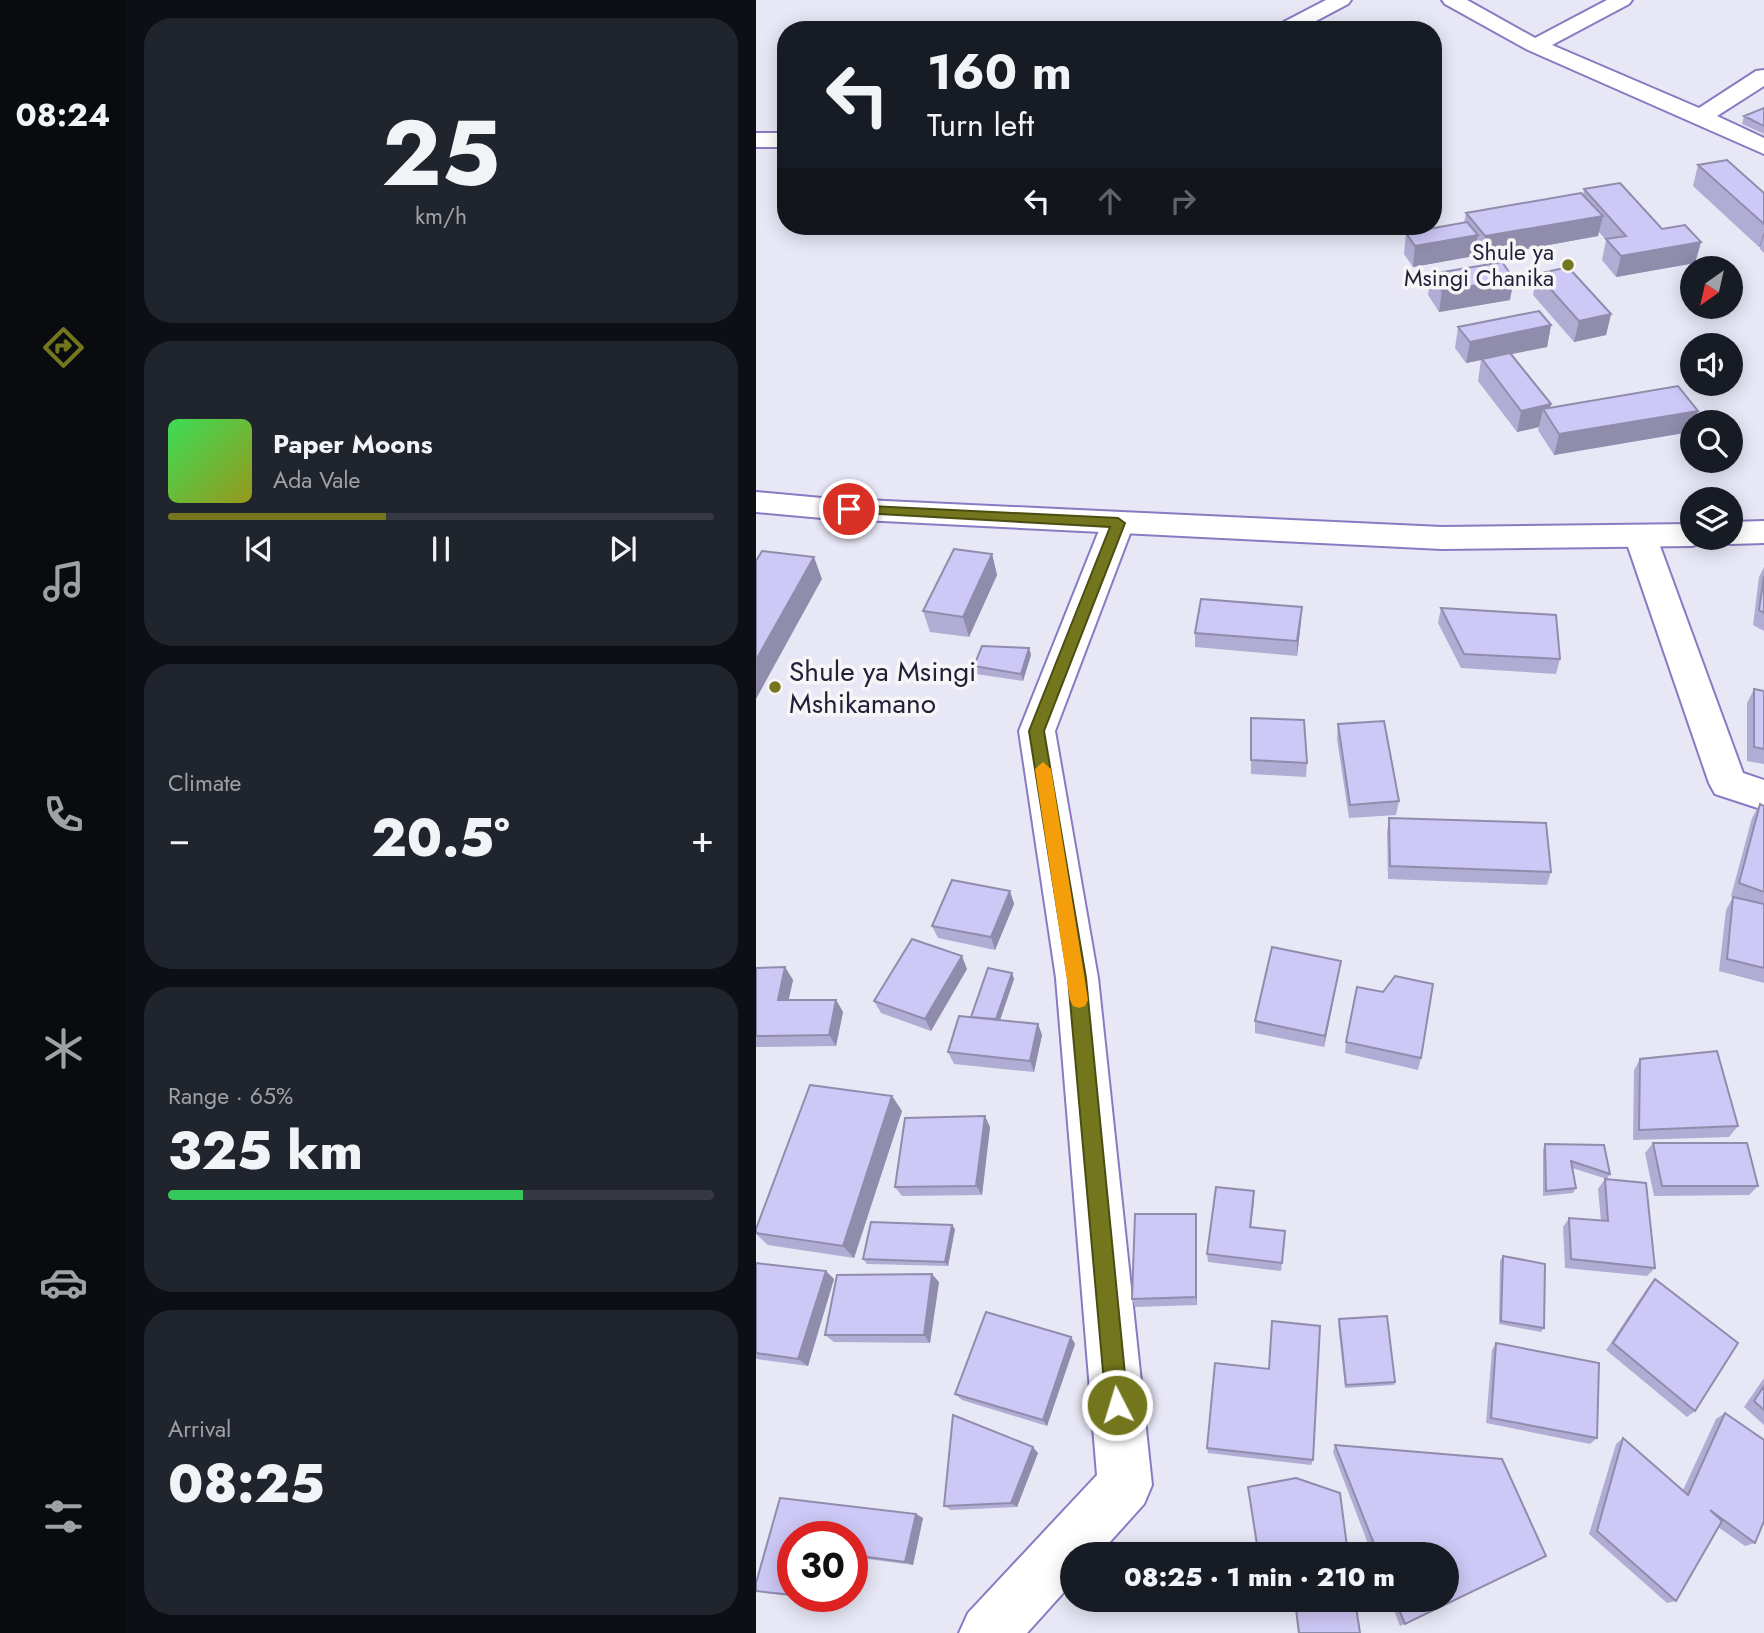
<!DOCTYPE html>
<html lang="en">
<head>
<meta charset="utf-8">
<style>
  body { margin:0; font-family:Jost,sans-serif; background:#20242c; color:#f1f3f6; height:100vh; display:flex; flex-direction:column; font-size:26px; white-space:nowrap }
  * { box-sizing:border-box; margin:0 }
  p { font-size:23px; color:#9ea1a6 }
  .icon { flex:none; width:38px; height:38px; fill:none; stroke:currentColor; stroke-width:2; stroke-linecap:round; stroke-linejoin:round }
  .map { position:relative; flex:1; overflow:hidden }
  .drawer { display:flex; flex-direction:column; gap:18px; padding:18px; background:#0d0f14; width:630px }
  .drawer>* { flex:none }
  .top-card { position:absolute; left:21px; top:21px; width:665px; height:214px; border-radius:28px; box-shadow:0 4px 18px #0003; background:#171b24; color:#f1f3f6; overflow:hidden }
  .needle { width:46px; rotate:214deg }
  .fabs { position:absolute; left:924px; top:256px; display:grid; gap:14px }
  .fabs a { display:grid; place-items:center; width:63px; height:63px; border-radius:50%; background:#171b24; box-shadow:0 4px 18px #0003; font-size:35px }
  .speed { position:absolute; left:21px; top:1521px; display:flex; gap:14px; font-size:35px; font-weight:700; text-align:center }
  .speed>* { display:grid; place-content:center; width:91px; height:91px; border-radius:50%; background:#171b24; box-shadow:0 4px 18px #0003; line-height:1 }
  .speed .limit { border:10px solid #d22; background:#fff; color:#111 }
  .pin { position:absolute; display:grid; place-items:center; width:60px; height:60px; color:#fff; margin:-30px; border:4px solid #fff; border-radius:50%; box-shadow:0 2px 7px #0007 }
  .me { position:absolute; width:77px; margin:-38px; rotate:355deg; stroke-linejoin:round; filter:drop-shadow(0 0 5px #0008) }
  .turn { display:flex; align-items:center; gap:24px; height:147px; padding:0 35px; font-size:32px }
  .turn .icon { width:91px; height:91px; stroke-width:2.5 }
  .turn b { display:block; font-size:49px; line-height:60px }
  .lanes { display:flex; align-items:center; height:66px; padding:0 35px; background:#0003; justify-content:center; gap:35px; direction:ltr }
  .lanes .off { opacity:.35 }
  .big { font-size:52px; font-weight:800; line-height:1.1 }
  .drawer .tile { flex:1; display:flex; flex-direction:column; justify-content:center; gap:10px; min-width:0; padding:0 24px; border-radius:28px; background:#20242c }
  .drawer .dial { align-items:center; gap:0 }
  .dial b { font-size:91px; line-height:1 }
  .song { display:flex; align-items:center; gap:21px }
  .cover { width:84px; height:84px; border-radius:10px; background:linear-gradient(135deg,hsl(130 70% 55%),hsl(60 70% 35%)) }
  .played { height:7px; border-radius:4px; background:linear-gradient(90deg,#74761d 40%,#363941 40%) }
  .keys { display:flex; justify-content:space-around; direction:ltr }
  .heat { display:flex; justify-content:space-between; align-items:center; font-size:38px; direction:ltr }
  .charge { height:10px; border-radius:5px; background:linear-gradient(90deg,#34c759 65%,#363941 0) }
  .trip { position:absolute; left:304px; top:1542px; width:399px; height:70px; border-radius:35px; background:#171b24; box-shadow:0 4px 18px #0003; font-weight:800; line-height:70px; text-align:center }
  main { display:flex; flex:1; min-height:0 }
  .tabs { display:flex; flex-direction:column; width:126px; justify-content:space-around; align-items:center; background:#090b0e; color:#9ea1a6 }
  .tabs .icon { width:49px; height:49px }
  .tabs .current { color:#74761d }
  .tabs b { font-size:32px; color:#f1f3f6 }
  .map>svg:first-child { display:block }
</style>
</head>
<body>
<main>
<nav class="tabs">
<b>08:24</b>
<svg class="icon current" aria-label="directions" viewBox="0 0 24 24"><path d="M12 3l9 9-9 9-9-9zM9 14v-3h6M13 9l2 2-2 2"/></svg>
<svg class="icon" aria-label="music" viewBox="0 0 24 24"><path d="M9 18V5l10-2v13"/><circle cx="6" cy="18" r="3"/><circle cx="16" cy="16" r="3"/></svg>
<svg class="icon" aria-label="phone" viewBox="0 0 24 24"><path d="M5 4h4l2 5-3 2q2 4 5 5l2-3 5 2v4C11 20 4 13 5 4z"/></svg>
<svg class="icon" aria-label="climate" viewBox="0 0 24 24"><path d="M12 3v18M4 7l16 10M4 17L20 7"/></svg>
<svg class="icon" aria-label="car" viewBox="0 0 24 24"><path d="M5 17H2v-5l4-1 3-4h7l3 4 3 1v5h-3M9 17h6M6 11h13"/><circle cx="7" cy="17" r="2"/><circle cx="17" cy="17" r="2"/></svg>
<svg class="icon" aria-label="filters" viewBox="0 0 24 24"><path d="M4 7h16M4 17h16"/><circle cx="9" cy="7" r="2"/><circle cx="15" cy="17" r="2"/></svg>
</nav>
<section class="drawer">
<div class="tile dial"><b>25</b><p>km/h</p></div>
<div class="tile">
<div class="song"><i class="cover"></i><div><b>Paper Moons</b><p>Ada Vale</p></div></div>
<div class="played"></div>
<div class="keys"><svg class="icon" aria-label="previous" viewBox="0 0 24 24"><path d="M18 5L8 12l10 7zM5 5v14"/></svg><svg class="icon" aria-label="pause" viewBox="0 0 24 24"><path d="M8 5v14M16 5v14"/></svg><svg class="icon" aria-label="next" viewBox="0 0 24 24"><path d="M6 5l10 7-10 7zM19 5v14"/></svg></div>
</div>
<div class="tile"><p>Climate</p>
<div class="heat"><a>−</a><b class="big">20.5°</b><a>+</a></div>
</div>
<div class="tile"><p>Range · 65%</p><b class="big">325 km</b><div class="charge"></div></div>
<div class="tile"><p>Arrival</p><b class="big">08:25</b></div>
</section>
<div class="map">
<svg width="1008" height="1633" viewBox="0 0 1008 1633">
  <rect width="100%" height="100%" fill="#e8e7f6"/>
  <g fill="none" stroke-linecap="round" stroke-linejoin="round">
    <defs>
      <path id="minor" d="M570,0H595L592,4L543,30H517L520,26Z
        M686,0H711L779,38L851,0H876L873,4L796,45L943,108L1000,71L1008,70V86L961,116L1008,138V154L772,50L689,4Z
        M0,133H30V147H0Z
        M362,512L373,516L378,523L299,731L342,978L396,1485L388,1504L343,1554H317V1582L271,1633H203L212,1613L341,1475L300,978L263,731L346,523L351,516Z
        M885,527L896,530L901,538L987,773L1008,780V810L959,794L953,783L869,538L874,530Z"/>
      <path id="secondary" d="M0,492L66,498L686,527L936,524V537H951L947,543L936,546L686,549L66,518L0,512Z
        M1008,521V543L975,544L964,541L962,537H975V522Z"/>
    </defs>
    <!-- minor casing -->
    <use href="#minor" stroke="#887bc2" stroke-width="4"/>
    <!-- secondary casing -->
    <use href="#secondary" stroke="#887bc2" stroke-width="4"/>
    <!-- minor -->
    <use href="#minor" fill="#fff" fill-rule="evenodd"/>
    <!-- secondary -->
    <use href="#secondary" fill="#fff" fill-rule="evenodd"/>
  </g>
  <!-- wall -->
  <path fill="#b1acd4" d="M1008,106V134L986,124L988,116L1007,109Z
    M942,165L1008,193V253L1004,249V247H1003L937,186Z
    M828,189L906,229L945,242L939,263L860,277L846,260L850,240L843,232L842,236L726,257L719,249L718,256L657,267L648,254L650,233L708,223L710,213L827,195Z
    M675,274L754,300L683,312L672,295Z
    M781,274L855,314L850,335L818,342L777,295Z
    M795,325L791,347L755,354L794,407L936,422L934,432L798,455L782,430L783,427L761,432L722,381L725,360L710,363L699,348L702,327Z
    M236,554L241,575L213,637L174,632L167,611Z
    M1008,567V631L997,625L1003,577Z
    M685,608L804,659L800,674L705,668L682,623Z
    M545,622L541,656L439,647V633Z
    M273,648L275,655L267,681L220,674L218,666Z
    M998,689L1008,691V764L991,761V703Z
    M495,718L551,763L550,777L495,774Z
    M582,724L643,801L640,815L593,818L581,739Z
    M1004,804L1008,806V983L963,971L970,910L977,897L975,896L996,818Z
    M633,818L795,872L791,885L632,879L631,832Z
    M254,891L258,904L239,950L182,938L176,926Z
    M585,961L583,973L568,1047L499,1033V1021Z
    M29,967L37,980L32,1000H80L87,1012L80,1046L0,1047V968Z
    M211,969L175,1031L125,1013L118,1001Z
    M256,973L258,979L244,1020L282,1024L286,1035L278,1072L198,1064L192,1052L215,1017Z
    M627,992L665,1058L662,1070L589,1053L590,1042Z
    M884,1059L982,1126L973,1137L877,1140L878,1070Z
    M136,1096L146,1111L98,1258L12,1245L0,1234V1229Z
    M234,1127L226,1195L146,1196L139,1187Z
    M897,1143L1002,1186L993,1195L898,1196L889,1153Z
    M789,1144L854,1174L851,1179L816,1168L820,1188L817,1193L787,1196V1149Z
    M849,1179L899,1268L891,1276L809,1268L807,1227L813,1218L845,1221L842,1189Z
    M498,1191L495,1227L529,1231L525,1271L452,1262L451,1254Z
    M441,1223V1305L379,1307L376,1299Z
    M199,1229L192,1266L111,1264L107,1259Z
    M747,1256L788,1328L785,1332L743,1324L744,1261Z
    M0,1263L78,1279L52,1366L0,1359Z
    M899,1279L939,1411L931,1417L850,1350L892,1287Z
    M183,1282L174,1343L78,1342L69,1335Z
    M583,1319L639,1382L638,1385L589,1388L582,1323Z
    M315,1337L319,1344L291,1426L206,1400L199,1394Z
    M740,1343L841,1438L834,1444L730,1423L736,1350Z
    M1008,1378V1425L988,1407Z
    M969,1413L999,1543L989,1546L962,1527L920,1601L911,1603L833,1534L860,1444L867,1438L927,1490L960,1419Z
    M579,1445L790,1556L644,1626L634,1600H691V1554H616L577,1452Z
    M451,1448L557,1460L555,1465L452,1453Z
    M282,1453L261,1507L195,1510L188,1506Z
    M24,1498L160,1514L167,1518L157,1565L104,1558L96,1591V1536H37V1596H95L93,1603L9,1593L0,1591V1583Z
    M538,1600H599L604,1633H542Z"/>
  <!-- shaded-wall -->
  <path fill="#908cac" d="M847,216L842,236L726,257L729,236Z
    M1008,232V236L1004,247H1003Z
    M722,235L718,256L657,267L659,246Z
    M945,242L939,263L860,277L865,256Z
    M758,279L754,300L683,312L686,291Z
    M855,314L850,335L818,342L823,321Z
    M795,325L791,347L710,363L714,342Z
    M795,404L792,417L787,409L783,427L761,432L765,411Z
    M942,411L938,422H936L934,432L798,455L803,434Z
    M236,554L241,575L213,637L207,617Z
    M58,557L66,579L0,699V660Z
    M546,607L545,622L541,656V641Z
    M273,648L275,655L267,681L265,674Z
    M254,891L258,904L239,950L235,937Z
    M206,956L211,969L175,1031L169,1019Z
    M585,961L583,973L568,1047L569,1036Z
    M29,967L37,980L30,1012L22,1000Z
    M256,973L258,979L241,1029L239,1023Z
    M80,1000L87,1012L80,1046L73,1035Z
    M282,1024L286,1035L278,1072L274,1061Z
    M136,1096L146,1111L98,1258L87,1246Z
    M229,1116L234,1127L226,1195L220,1186Z
    M498,1191V1201L494,1236V1227Z
    M440,1214L441,1223V1305L440,1297Z
    M196,1225L199,1229L192,1266L189,1262Z
    M70,1271L78,1279L52,1366L42,1359Z
    M176,1274L183,1282L174,1343L168,1335Z
    M315,1337L319,1344L291,1426L287,1420Z
    M277,1447L282,1453L261,1507L255,1503Z
    M160,1514L167,1518L157,1565L149,1562Z
    M96,1555L104,1558L96,1591Z
    M85,1596H95L93,1603L84,1601Z"/>
  <!-- building -->
  <path fill="#cec8f6" stroke="#908cac" stroke-width="2" d="M1008,108V126L988,116Z
    M971,160L1008,193V224L942,165Z
    M864,183L906,229L929,225L945,242L865,256L850,239L870,236L828,189Z
    M825,193L847,216L729,236L710,213Z
    M711,222L722,235L659,246L650,233Z
    M746,262L758,279L686,291L675,274Z
    M812,267L855,314L823,321L781,274Z
    M783,311L795,325L714,342L702,327Z
    M754,353L795,404L765,411L726,359Z
    M922,386L942,411L803,434L787,409Z
    M198,549L236,554L207,617L167,611Z
    M6,551L58,557L0,660V561Z
    M1008,576V613L1003,610Z
    M445,599L546,607L541,641L439,633Z
    M685,608L800,615L804,659L708,654Z
    M226,646L273,648L265,674L218,666Z
    M998,689L1008,691V749L998,747Z
    M495,718L548,720L551,763L495,760Z
    M628,721L643,801L594,805L582,724Z
    M1004,804L1008,806V892L983,883Z
    M633,818L790,823L795,872L634,866Z
    M196,880L254,891L235,937L176,926Z
    M977,897L1008,904V968L971,959Z
    M156,939L206,956L169,1019L118,1001Z
    M516,947L585,961L569,1036L499,1021Z
    M29,967L22,1000H80L73,1035L0,1036V968Z
    M232,968L256,973L240,1019L215,1017Z
    M639,976L677,984L665,1058L590,1042L601,987L627,992Z
    M203,1016L282,1024L274,1061L192,1052Z
    M961,1051L982,1126L883,1130L884,1059Z
    M54,1085L136,1096L87,1246L0,1233V1229Z
    M229,1116L220,1186L139,1187L149,1118Z
    M897,1143H991L1002,1186H906Z
    M789,1144L848,1145L854,1174L815,1161L820,1188L790,1191Z
    M849,1179L890,1183L899,1268L815,1259L813,1218L852,1221Z
    M460,1187L498,1191L494,1227L529,1231L526,1263L451,1254Z
    M379,1214H440V1297L376,1299Z
    M115,1222L196,1225L189,1262L107,1259Z
    M747,1256L789,1264L788,1328L745,1321Z
    M0,1263L70,1271L42,1359L0,1353Z
    M176,1274L168,1335H69L81,1275Z
    M899,1279L982,1343L939,1411L857,1343Z
    M230,1312L315,1337L287,1420L199,1394Z
    M631,1316L639,1382L590,1385L583,1319Z
    M516,1321L564,1326L557,1460L451,1448L459,1363L513,1369Z
    M740,1343L843,1363L841,1438L735,1418Z
    M1008,1386V1410L998,1401Z
    M969,1413L1008,1440V1521L999,1543L954,1510L966,1521L920,1601L841,1531L867,1438L932,1495Z
    M197,1415L277,1447L255,1503L188,1506Z
    M579,1445L746,1459L790,1556L649,1624L639,1600H691V1554H622Z
    M540,1478L584,1493L592,1554H512L502,1551L492,1487Z
    M24,1498L160,1514L149,1562L96,1555V1536H37V1595L0,1591V1583Z
    M45,1596H85L84,1601Z
    M539,1600H599L604,1633H543Z"/>
  <!-- route -->
  <path fill="#74761d" stroke="#4b4d13" stroke-width="2" d="M93,505L362,518L369,523L288,731L330,978L372,1405L369,1412L361,1415L353,1412L350,1405L312,978L273,731L354,527L88,512V506Z"/>
  <!-- slow -->
  <path fill="#f59e0b" d="M287,762L295,769L332,1000L329,1006L323,1008L317,1006L314,1000L279,769Z"/>
  <!-- markers -->
  <g fill="#74761d" stroke="#f6f6f6" stroke-width="2.5">
    <circle cx="812" cy="265" r="7"/>
    <circle cx="19" cy="687" r="7"/>
  </g>
  <g text-anchor="middle" stroke-width="7" stroke-linejoin="round" paint-order="stroke">
    <!-- far-poi labels -->
    <g font-size="23" fill="#241e3b" stroke="#f6f6f6" text-anchor="end">
      <text x="798" y="260">Shule ya<tspan x="798" dy="26">Msingi Chanika</tspan></text>
    </g>
    <!-- poi labels -->
    <g font-size="28" fill="#241e3b" stroke="#f6f6f6" text-anchor="start">
      <text x="33" y="681">Shule ya Msingi<tspan x="33" dy="32">Mshikamano</tspan></text>
    </g>
  </g>
</svg>
<div class="fabs">
<a><svg class="needle" viewBox="-14 -14 28 28"><path d="M0-13l5 13h-10z" fill="#e53935"/><path d="M0 13l5-13h-10z" fill="#9ea1a6"/></svg></a>
<a><svg class="icon" aria-label="sound" viewBox="0 0 24 24"><path d="M4 9h4l5-4v14l-5-4H4zM17 9q2 3 0 6"/></svg></a>
<a><svg class="icon" aria-label="search" viewBox="0 0 24 24"><circle cx="10" cy="10" r="6"/><path d="M15 15l6 6"/></svg></a>
<a><svg class="icon" aria-label="layers" viewBox="0 0 24 24"><path d="M12 4l9 5-9 5-9-5zM3 14l9 5 9-5"/></svg></a>
</div>
<div class="speed"><div class="limit">30</div></div>
<div class="pin" style="left:93px;top:509px;background:#d93025"><svg class="icon" aria-label="arrive" viewBox="0 0 24 24"><path d="M6 21V4h12l-3 4 3 4H6"/></svg></div>
<svg class="me" style="left:361px;top:1405px" viewBox="-20 -20 40 40"><circle r="17" fill="#74761d" stroke="#fff" stroke-width="3"/><path d="M0-11L8 9 0 5-8 9z" fill="#fff"/></svg>
<div class="trip">08:25 · 1 min · 210 m</div>
<div class="top-card">
<div class="turn"><svg class="icon" aria-label="left" viewBox="0 0 24 24"><path d="M17 20v-9H6M10 6l-5 5 5 5"/></svg><div><b>160 m</b>Turn left</div></div>
<div class="lanes"><svg class="icon" aria-label="left" viewBox="0 0 24 24"><path d="M17 20v-9H6M10 6l-5 5 5 5"/></svg><svg class="icon off" aria-label="ahead" viewBox="0 0 24 24"><path d="M12 20V5M6 11l6-6 6 6"/></svg><svg class="icon off" aria-label="right" viewBox="0 0 24 24"><path d="M7 20v-9h11M14 6l5 5-5 5"/></svg></div>
</div>
</div>
</main>
</body>
</html>
